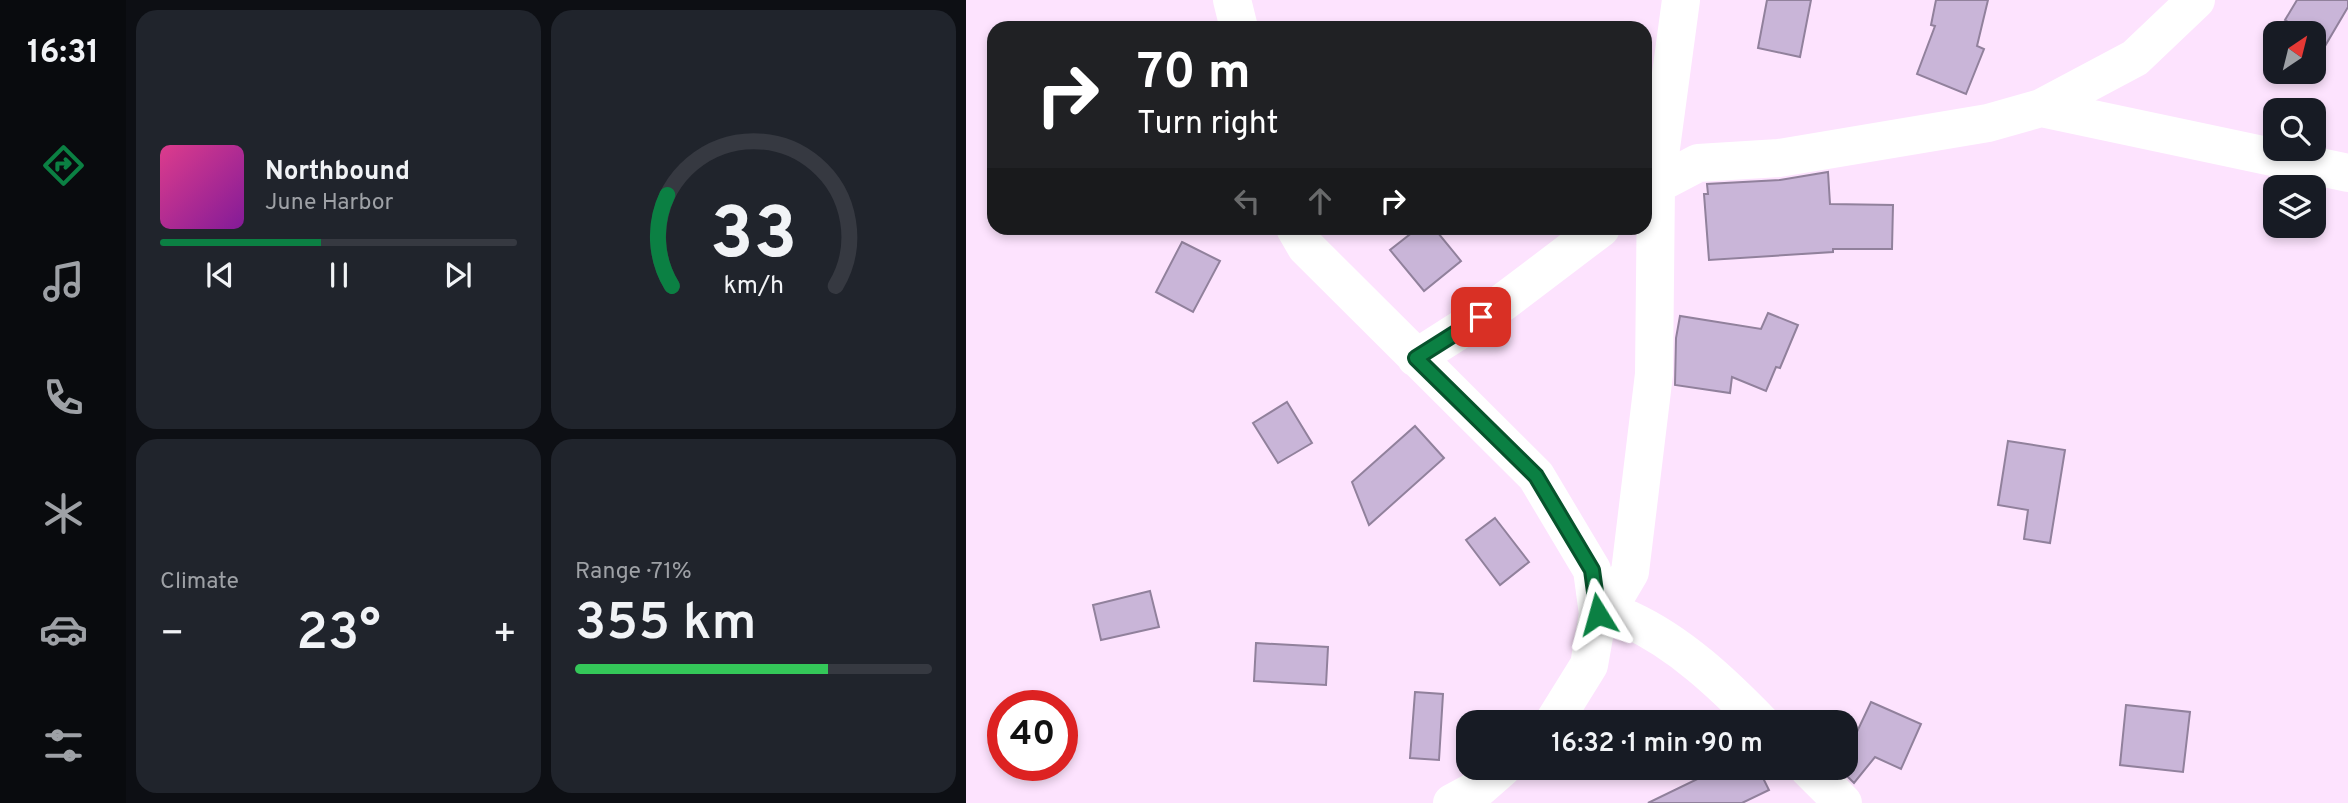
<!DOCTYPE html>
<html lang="en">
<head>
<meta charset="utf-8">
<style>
  body { margin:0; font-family:Overpass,sans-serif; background:#20242c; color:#f1f3f6; height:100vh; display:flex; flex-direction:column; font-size:26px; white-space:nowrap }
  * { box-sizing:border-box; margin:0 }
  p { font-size:23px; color:#9ea1a6 }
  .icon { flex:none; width:38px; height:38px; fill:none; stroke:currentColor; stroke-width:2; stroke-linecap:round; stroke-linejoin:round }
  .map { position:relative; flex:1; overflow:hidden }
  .side { display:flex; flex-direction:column; gap:10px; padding:10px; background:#0d0f14; width:840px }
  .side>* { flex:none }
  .guide { position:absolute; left:21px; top:21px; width:665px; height:214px; border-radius:21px; box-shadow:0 4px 10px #0003; background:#202124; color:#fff; overflow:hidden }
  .needle { width:46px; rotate:35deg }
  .fabs { position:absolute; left:1297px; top:21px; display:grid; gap:14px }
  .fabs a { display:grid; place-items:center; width:63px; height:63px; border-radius:14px; background:#171b24; box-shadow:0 4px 10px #0003; font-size:35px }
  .speed { position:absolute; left:21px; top:690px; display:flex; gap:14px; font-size:35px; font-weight:700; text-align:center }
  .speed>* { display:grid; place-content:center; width:91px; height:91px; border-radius:50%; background:#171b24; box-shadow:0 4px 10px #0003; line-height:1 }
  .speed .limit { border:10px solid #d22; background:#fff; color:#111 }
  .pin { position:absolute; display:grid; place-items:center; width:60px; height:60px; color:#fff; margin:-30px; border-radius:14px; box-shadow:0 4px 10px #0006 }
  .me { position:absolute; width:77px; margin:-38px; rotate:352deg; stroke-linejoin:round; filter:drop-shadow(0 0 5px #0008) }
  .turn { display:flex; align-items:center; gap:24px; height:147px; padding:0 35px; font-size:32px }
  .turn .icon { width:91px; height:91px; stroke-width:2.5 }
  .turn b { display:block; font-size:49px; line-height:60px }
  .lanes { display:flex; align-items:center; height:66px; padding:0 35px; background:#0003; justify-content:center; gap:35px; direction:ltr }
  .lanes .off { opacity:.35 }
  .big { font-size:52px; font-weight:600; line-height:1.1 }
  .side .card { flex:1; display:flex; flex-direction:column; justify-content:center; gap:10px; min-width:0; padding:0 24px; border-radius:21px; background:#20242c }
  .side .dial { align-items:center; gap:0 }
  .dial svg { height:182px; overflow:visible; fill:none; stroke:#363941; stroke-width:7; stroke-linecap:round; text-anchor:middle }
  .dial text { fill:#f1f3f6; stroke:none }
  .song { display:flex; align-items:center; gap:21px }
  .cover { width:84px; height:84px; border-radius:10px; background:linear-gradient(135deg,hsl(330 70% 55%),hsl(290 70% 35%)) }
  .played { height:7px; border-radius:4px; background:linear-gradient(90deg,#0b8043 45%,#363941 45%) }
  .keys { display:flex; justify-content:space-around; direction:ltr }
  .heat { display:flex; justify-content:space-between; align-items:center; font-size:38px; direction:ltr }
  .charge { height:10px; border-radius:5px; background:linear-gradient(90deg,#34c759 71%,#363941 0) }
  .side .tiles { flex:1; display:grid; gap:10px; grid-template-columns:repeat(2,1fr) }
  .trip { position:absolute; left:490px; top:710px; width:402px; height:70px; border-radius:21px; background:#171b24; box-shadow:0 4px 10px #0003; font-weight:600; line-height:70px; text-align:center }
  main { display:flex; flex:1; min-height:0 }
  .dock { display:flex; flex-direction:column; width:126px; justify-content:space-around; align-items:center; background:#090b0e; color:#9ea1a6 }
  .dock .icon { width:49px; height:49px }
  .dock .selected { color:#0b8043 }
  .dock b { font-size:32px; color:#f1f3f6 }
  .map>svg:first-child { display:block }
</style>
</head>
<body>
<main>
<nav class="dock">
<b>16:31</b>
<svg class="icon selected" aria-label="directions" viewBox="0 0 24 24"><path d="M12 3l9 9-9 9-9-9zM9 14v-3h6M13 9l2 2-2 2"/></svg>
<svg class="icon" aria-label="music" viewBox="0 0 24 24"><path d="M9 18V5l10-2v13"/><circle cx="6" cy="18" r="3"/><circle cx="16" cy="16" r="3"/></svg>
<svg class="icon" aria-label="phone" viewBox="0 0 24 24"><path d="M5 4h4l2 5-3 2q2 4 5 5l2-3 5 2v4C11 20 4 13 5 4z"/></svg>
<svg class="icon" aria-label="climate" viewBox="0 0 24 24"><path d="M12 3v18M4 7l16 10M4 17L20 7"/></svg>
<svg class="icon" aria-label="car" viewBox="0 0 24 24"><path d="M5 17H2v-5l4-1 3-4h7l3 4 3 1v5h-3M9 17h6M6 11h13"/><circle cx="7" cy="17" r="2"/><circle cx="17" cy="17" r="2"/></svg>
<svg class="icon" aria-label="filters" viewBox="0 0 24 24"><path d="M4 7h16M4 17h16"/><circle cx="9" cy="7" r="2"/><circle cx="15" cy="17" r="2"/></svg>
</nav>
<section class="side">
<div class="tiles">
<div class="card">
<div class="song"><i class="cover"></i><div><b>Northbound</b><p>June Harbor</p></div></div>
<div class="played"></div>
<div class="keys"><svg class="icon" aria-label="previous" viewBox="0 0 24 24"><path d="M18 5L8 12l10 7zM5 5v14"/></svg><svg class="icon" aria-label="pause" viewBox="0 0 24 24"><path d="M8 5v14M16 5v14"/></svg><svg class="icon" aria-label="next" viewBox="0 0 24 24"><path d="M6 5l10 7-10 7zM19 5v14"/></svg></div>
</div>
<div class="card dial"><svg viewBox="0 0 100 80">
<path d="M14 69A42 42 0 1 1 86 69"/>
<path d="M14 69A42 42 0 0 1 12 29" stroke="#0b8043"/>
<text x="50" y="56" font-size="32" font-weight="700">33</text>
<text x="50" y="72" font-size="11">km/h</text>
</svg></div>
<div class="card"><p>Climate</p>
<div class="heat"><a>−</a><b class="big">23°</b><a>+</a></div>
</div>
<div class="card"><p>Range · 71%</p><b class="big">355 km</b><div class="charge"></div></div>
</div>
</section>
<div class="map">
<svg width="1382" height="803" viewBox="0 0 1382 803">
  <rect width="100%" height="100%" fill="#fde3fe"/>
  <!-- building -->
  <path fill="#c9b5d8" stroke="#91819c" stroke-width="2" d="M801,0H845L834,57L792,48Z
    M970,0H1022L1011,46L1018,49L1000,94L951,74L969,26L965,25Z
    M1331,0H1382V7L1359,46L1348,39V33H1339L1319,20Z
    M862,172L864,204L927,205L926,249H867V252L743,260L738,194H742L741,184L814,180Z
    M452,228H468L495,261L458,291L424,250Z
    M216,242L254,261L227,312L190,292Z
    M802,313L832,325L814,368L810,367L800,391L766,377L764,393L709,385L710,338L714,316L795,329Z
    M321,402L346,443L312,463L287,423Z
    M449,426L478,458L403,525L386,482Z
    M1042,441L1099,450L1084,543L1058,539L1062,510L1032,505Z
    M529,518L563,562L534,585L500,540Z
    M184,591L193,627L135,640L127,605Z
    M290,643L362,647L360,685L288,681Z
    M449,692L477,694L473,760L444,758Z
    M905,702L955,724L935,769L909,757L888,783L880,775V755Z
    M1160,705L1224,712L1217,772L1154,765Z
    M754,768H792L803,790L776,803H682Z"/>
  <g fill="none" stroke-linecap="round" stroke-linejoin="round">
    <!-- minor -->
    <path stroke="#fff" stroke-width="38" d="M266,0L273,28
      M1075,108L1382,173
      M679,193L690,185L732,163L813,158L1022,123L1075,108L1169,58L1230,0
      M329,228L340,247L570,476L626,570L632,614L623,665L587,723
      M450,358L536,303L635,228
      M632,614L651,594L664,572L688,374L690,185L715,0
      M632,614C642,615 654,616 664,620C714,643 757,684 795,723
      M842,768L877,803
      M486,803L512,789L536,768"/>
  </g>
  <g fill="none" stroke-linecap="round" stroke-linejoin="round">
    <defs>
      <path id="route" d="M515,317L450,358L570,476L626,570L632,614"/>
    </defs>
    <!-- route casing -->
    <use href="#route" stroke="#07532c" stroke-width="18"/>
    <!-- route -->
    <use href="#route" stroke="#0b8043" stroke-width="12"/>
  </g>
</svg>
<div class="fabs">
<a><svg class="needle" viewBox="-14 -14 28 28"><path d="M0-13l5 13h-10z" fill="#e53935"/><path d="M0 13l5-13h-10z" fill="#9ea1a6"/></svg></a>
<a><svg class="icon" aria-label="search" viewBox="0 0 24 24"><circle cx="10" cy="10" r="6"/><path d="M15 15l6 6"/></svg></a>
<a><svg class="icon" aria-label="layers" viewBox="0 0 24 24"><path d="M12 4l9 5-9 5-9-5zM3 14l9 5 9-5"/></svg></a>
</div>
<div class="speed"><div class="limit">40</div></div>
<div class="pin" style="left:515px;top:317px;background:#d93025"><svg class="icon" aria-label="arrive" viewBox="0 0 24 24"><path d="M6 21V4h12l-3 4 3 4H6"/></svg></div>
<svg class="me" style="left:632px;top:614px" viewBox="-20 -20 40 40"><path d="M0-17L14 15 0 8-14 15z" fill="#0b8043" stroke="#fff" stroke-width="4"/></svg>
<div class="trip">16:32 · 1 min · 90 m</div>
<div class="guide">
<div class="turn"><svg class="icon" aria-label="right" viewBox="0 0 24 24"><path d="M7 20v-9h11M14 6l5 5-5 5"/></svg><div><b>70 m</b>Turn right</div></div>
<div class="lanes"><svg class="icon off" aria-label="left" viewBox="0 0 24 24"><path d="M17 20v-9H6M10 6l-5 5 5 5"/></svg><svg class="icon off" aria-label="ahead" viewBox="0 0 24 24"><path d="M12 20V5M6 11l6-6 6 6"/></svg><svg class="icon" aria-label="right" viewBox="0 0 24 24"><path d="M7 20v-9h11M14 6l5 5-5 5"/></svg></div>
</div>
</div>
</main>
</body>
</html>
